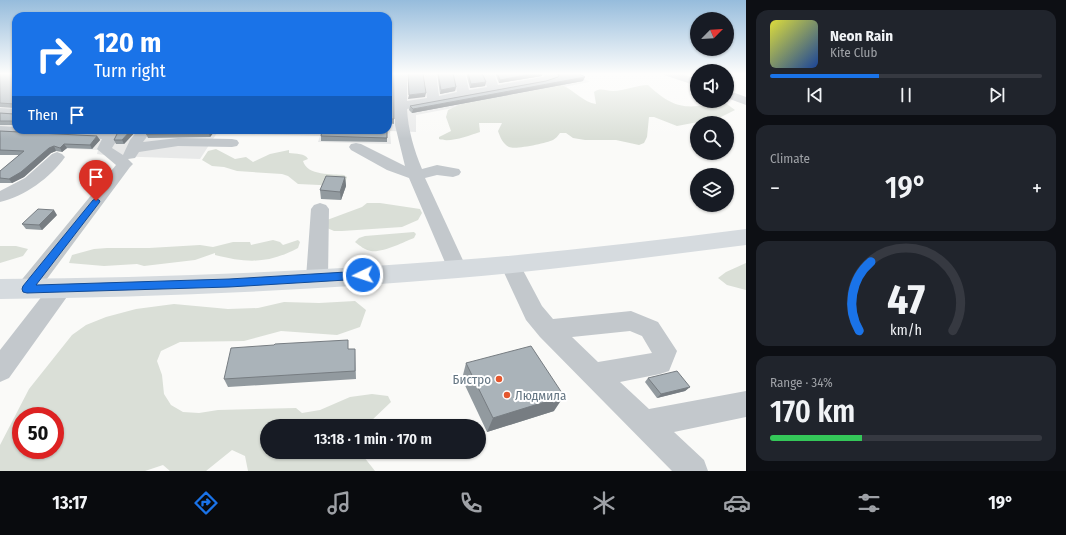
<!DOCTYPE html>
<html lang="en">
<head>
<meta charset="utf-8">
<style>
  body { margin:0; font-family:"Fira Sans Condensed",sans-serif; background:#20242c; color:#f1f3f6; height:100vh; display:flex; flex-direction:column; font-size:15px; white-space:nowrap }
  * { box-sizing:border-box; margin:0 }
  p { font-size:13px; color:#9ea1a6 }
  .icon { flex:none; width:22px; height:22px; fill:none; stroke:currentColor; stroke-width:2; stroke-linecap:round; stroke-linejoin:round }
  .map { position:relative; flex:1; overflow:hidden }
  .panel { display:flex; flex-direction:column; gap:10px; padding:10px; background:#0d0f14; width:320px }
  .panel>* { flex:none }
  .hud { position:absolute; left:12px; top:12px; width:380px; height:122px; border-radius:12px; box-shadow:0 1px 3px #0004; background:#1a73e8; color:#fff; overflow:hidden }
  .needle { width:26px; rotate:66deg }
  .buttons { position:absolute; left:690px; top:12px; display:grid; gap:8px }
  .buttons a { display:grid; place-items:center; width:44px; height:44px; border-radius:50%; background:#171b24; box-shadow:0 1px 3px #0004; font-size:20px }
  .speed { position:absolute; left:12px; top:407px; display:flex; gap:8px; font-size:20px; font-weight:700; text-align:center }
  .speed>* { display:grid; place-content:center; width:52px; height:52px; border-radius:50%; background:#171b24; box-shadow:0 1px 3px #0004; line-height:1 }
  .speed .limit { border:6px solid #d22; background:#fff; color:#111 }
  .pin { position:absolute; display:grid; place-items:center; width:34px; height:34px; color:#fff; margin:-41px -17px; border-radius:50% 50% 50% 0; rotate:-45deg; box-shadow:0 0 4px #0007 }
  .pin .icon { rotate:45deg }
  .me { position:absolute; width:44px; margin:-22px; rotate:266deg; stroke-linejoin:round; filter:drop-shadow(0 0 3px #0008) }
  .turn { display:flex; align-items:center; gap:14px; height:84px; padding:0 16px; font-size:18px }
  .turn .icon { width:52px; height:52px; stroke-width:2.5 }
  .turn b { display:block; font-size:28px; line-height:34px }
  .then { display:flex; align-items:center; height:38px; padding:0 16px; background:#0003; gap:8px; font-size:15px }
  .big { font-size:30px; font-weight:600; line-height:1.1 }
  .panel .widget { flex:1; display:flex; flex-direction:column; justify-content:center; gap:6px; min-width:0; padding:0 14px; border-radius:12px; background:#20242c }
  .panel .dial { align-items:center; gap:0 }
  .dial svg { height:104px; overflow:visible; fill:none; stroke:#363941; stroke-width:7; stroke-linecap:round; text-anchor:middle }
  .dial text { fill:#f1f3f6; stroke:none }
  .song { display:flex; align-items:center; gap:12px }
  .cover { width:48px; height:48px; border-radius:6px; background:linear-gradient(135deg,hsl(60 70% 55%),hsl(220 70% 35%)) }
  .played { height:4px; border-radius:2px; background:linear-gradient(90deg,#1a73e8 40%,#363941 40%) }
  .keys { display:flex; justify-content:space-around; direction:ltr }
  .heat { display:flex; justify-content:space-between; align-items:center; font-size:22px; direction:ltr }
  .charge { height:6px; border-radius:3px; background:linear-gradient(90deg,#34c759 34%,#363941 0) }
  .trip { position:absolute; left:260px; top:419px; width:226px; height:40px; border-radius:20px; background:#171b24; box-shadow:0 1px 3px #0004; font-weight:600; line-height:40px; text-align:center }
  .menu { display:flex; height:64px; justify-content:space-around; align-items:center; background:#090b0e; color:#9ea1a6 }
  .menu .icon { width:28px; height:28px }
  .menu .selected { color:#1a73e8 }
  .menu b { font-size:18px; color:#f1f3f6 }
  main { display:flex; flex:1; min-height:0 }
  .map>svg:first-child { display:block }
</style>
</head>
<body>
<main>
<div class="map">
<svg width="746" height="471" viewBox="0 0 746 471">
  <rect width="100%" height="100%" fill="#fafaf8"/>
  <!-- built -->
  <path fill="#e8e9e9" d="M0,73H16V130H388V73H575L590,82L416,115V132L390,131L391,144L318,142L320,136L217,133L200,159L112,156L97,154L98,150L2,146L0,148Z"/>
  <!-- green -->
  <path fill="#dadfd7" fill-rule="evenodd" d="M562,85C574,90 584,103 596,104L594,92C601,87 605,91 613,91C625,91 636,85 648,85C677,112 688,108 724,102L735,110L719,118L677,126L654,117H649L647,137L644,143L639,145L616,140H585L573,138L566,133H560C558,136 556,138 553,140C546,143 516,150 509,147C503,144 500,137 498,131L502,123H479L480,132C468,136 450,143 439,139V137L451,131L446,117L448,110L461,104Z
    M216,149L235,159L246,157L253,162L270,154L289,150V153C296,154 305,153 308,159L303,161C307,176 333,174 344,175L347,177L345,183L341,186L298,184L288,176L282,174L237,171L224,167L212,166L202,160L208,151Z
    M367,203H380L420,209L422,213L418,220L402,227L342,231H334L327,228V220L362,207Z
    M414,232L416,234L414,238C404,242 382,253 371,251C365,250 360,246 355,242L359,238L365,236Z
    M273,240L280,242L283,245L298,240L300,242L298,248C268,264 247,263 215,255V253L195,260L144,266L137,264L104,266L69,263L72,255L94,249L107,248H149L200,245L213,247L233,242H250L251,245Z
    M0,246H16L28,249L23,256L0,263Z
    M746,263V290L727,285L718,278L726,272Z
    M355,301L366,310L360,327L337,335L281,331L244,341L180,342L161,351L157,361L162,375L164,394L171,405L183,412L199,413L218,410L296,408L302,413L320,410L350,397L372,394L388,396L391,402L371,421L370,426H267V452H365L364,457L375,471H248L245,456L232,450L206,471H170L163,465L145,471H0V445L29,389L72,335L86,325L106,317L136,309L174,304L228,309L258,308L284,302L319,303ZM21,416H55V450H21Z"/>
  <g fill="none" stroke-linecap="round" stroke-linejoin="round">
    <!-- minor -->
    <path fill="#c3c8cc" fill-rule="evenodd" d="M395,73H407V101L427,98L424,73H436L439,96L457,92L453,73H465L469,90L487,87L482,73H494L498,85L542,77L545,76L543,73H555L558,77L556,79L545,83L407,109C408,129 414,150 422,169L437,165L459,169L461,172L459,175L453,177L437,175L425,178L467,269L464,274L457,277L450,274L409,178L387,170L351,150L349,147L351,144L356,143L361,144L405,166L395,125Z
      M662,73H679L697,79V86L664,75Z
      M727,90L746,97V105L727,98Z
      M0,108L16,109V117L0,116Z
      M0,126L16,127V130L113,131L118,132L120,135L112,148L123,155L130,140L138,130H152L143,142L178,138L232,139L237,140L239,143L237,146L232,147L178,146L139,152L135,158L128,159L133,164L130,167L35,295L27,297L19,295L16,289L19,283L116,165L97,149L102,139L0,134Z
      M57,152L62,154L65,157C50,178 25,196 0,202V191L25,178L52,154Z
      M320,203L326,205L329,209L328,278L324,284L317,286L310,284L306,278L311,209L314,205Z
      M510,257L517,259L542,306L553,319L631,311L658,322L677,351L669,371L660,374L620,382L649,409L746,391V417L674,432L704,460L708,471H672L540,337L526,320L500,264L503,259ZM630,331L642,336L652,353L598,362L572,337Z
      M61,280L69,282L72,288L69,294L9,378L0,382V350L53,282Z"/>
    <!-- major -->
    <path fill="#d6dbdf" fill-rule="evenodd" d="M746,229V245C650,257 555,270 458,278C306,291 153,297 0,299V279C153,278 306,272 458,260C554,253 650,241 746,229Z"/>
  </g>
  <!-- wall -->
  <path fill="#929a9f" d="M0,73H16V126V125H0V113L14,114L15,108L0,107Z
    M388,73H394V124L388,123Z
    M437,73H453L456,87L455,91L440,94Z
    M466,73H482L486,82L485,86L470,88Z
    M495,73H542V76L499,83Z
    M556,73H578L583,81L412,113L409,110L410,106L546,81L558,77V76Z
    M116,130H137L124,144H116L114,140L119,131Z
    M148,130H387V142L321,141V134L214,132L210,137L148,138L146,134Z
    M0,131L97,136L100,140L92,149L67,148L62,152L56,151L51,153L24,177L12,183H0V171L19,155H0Z
    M345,177L346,186L341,200L321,199L320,190Z
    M57,215L42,230L26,229L22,224Z
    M348,349H355L356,379L228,387L224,379Z
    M466,363L554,411L487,432L462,379Z
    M648,378L690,387L685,391L657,398L645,382Z"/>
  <!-- shaded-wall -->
  <path fill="#777d82" d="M536,73H542V76L499,83L500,80Z
    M585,77L583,81L412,113L413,109Z
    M486,82L485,86L470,88L471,84Z
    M456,87L455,91L440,94L441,90Z
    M426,93L425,97L408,99L409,95Z
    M131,130H137L124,144L122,140Z
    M211,130H213L214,132L210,137L209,133Z
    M97,136L100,140L92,149L90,145Z
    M64,144L67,148L62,152L60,148Z
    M54,146L56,151L51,153L24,177L12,183L9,179L49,148Z
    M345,177L346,186L341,200L340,192Z
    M54,210L57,215L42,230L39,225Z
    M690,387L685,391L657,398L661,394Z
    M564,396L554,411L487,432L493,418Z"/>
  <!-- building -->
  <path fill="#aab3b9" stroke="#777d82" d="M0,73H16V124H15L13,121H0V113L14,114L15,104L0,103Z
    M388,73H394V119H388Z
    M408,73H423L426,93L409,95Z
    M438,73H453L456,87L441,90Z
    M468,73H482L486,82L471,84Z
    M497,73H536L500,80Z
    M560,73H578L585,77L413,109L410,106L546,81L558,77Z
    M119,130H131L122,140H114Z
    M148,130H211L209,133L146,134Z
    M310,130H387V138L321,136L322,130Z
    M0,131L97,136L90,145L64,144L60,148L54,146L49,148L21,172L9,179L0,178V171L24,151L0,150Z
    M326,176L345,177L340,192L320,190Z
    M38,209L54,210L39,225L22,224Z
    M348,340V349H355V371L224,379L231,348L274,345L275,344Z
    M531,346L564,396L493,418L466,363Z
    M677,371L690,387L661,394L648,378Z"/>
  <!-- sky -->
  <linearGradient id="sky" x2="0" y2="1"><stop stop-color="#96bcdc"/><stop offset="0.53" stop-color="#fdfdfc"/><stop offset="1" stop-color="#fdfdfc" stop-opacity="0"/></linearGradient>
  <rect width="746" height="139" fill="url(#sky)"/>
  <!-- route -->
  <path fill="#1a73e8" stroke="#114b97" d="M96,199L99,200L100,201L99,203L36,285L229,279L363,271L367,272L368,275L367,278L363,279L229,287L27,293L23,292L22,289L23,286L93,200Z"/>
  <!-- markers -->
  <g fill="#e4572e" stroke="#fff" stroke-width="1.5">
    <circle cx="499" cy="379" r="4"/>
    <circle cx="507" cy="395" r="4"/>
  </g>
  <g text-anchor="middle" stroke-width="4" stroke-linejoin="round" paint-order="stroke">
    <!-- near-poi labels -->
    <g font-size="13" fill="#657683" stroke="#fff" text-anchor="end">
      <text x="491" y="384">Бистро</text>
      <text x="515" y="400" text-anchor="start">Людмила</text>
    </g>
  </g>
</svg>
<div class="buttons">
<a><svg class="needle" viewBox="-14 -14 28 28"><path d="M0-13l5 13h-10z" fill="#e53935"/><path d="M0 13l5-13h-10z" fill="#9ea1a6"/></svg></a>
<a><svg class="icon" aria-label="sound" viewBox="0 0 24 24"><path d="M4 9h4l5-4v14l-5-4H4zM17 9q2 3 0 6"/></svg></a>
<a><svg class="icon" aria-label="search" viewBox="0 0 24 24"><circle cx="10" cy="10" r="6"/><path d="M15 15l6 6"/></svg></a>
<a><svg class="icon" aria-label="layers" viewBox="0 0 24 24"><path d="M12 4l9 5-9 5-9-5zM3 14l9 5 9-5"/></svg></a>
</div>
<div class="speed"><div class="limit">50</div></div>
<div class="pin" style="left:96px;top:201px;background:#d93025"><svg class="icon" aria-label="arrive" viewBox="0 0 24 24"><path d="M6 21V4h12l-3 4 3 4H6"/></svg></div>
<svg class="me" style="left:363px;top:275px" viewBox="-20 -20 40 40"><circle r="17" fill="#1a73e8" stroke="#fff" stroke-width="3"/><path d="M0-11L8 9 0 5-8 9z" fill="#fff"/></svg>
<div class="trip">13:18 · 1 min · 170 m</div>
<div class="hud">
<div class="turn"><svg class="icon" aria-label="right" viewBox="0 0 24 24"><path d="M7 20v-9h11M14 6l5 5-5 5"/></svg><div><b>120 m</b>Turn right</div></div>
<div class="then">Then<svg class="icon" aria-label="arrive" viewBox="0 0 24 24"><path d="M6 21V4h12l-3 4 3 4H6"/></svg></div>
</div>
</div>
<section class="panel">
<div class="widget">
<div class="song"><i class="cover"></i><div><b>Neon Rain</b><p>Kite Club</p></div></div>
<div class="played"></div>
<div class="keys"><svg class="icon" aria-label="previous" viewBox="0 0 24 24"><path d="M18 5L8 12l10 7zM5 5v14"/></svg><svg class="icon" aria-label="pause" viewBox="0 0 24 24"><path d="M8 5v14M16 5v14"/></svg><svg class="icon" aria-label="next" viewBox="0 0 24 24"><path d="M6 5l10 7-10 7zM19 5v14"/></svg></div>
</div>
<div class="widget"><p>Climate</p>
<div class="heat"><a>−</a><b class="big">19°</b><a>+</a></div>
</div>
<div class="widget dial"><svg viewBox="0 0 100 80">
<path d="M14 69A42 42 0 1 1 86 69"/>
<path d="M14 69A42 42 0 0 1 23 16" stroke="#1a73e8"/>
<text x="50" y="56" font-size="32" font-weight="700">47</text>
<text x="50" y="72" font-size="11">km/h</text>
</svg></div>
<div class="widget"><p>Range · 34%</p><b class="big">170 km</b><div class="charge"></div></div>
</section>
</main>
<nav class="menu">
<b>13:17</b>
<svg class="icon selected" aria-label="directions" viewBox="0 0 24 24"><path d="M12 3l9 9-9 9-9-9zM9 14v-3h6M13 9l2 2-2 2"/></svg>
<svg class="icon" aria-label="music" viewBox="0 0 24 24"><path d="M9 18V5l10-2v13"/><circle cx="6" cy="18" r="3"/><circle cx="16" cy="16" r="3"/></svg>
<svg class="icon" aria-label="phone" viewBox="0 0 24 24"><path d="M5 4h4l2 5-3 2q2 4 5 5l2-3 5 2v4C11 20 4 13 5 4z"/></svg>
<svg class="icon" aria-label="climate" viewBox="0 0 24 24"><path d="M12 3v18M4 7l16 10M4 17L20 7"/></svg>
<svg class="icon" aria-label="car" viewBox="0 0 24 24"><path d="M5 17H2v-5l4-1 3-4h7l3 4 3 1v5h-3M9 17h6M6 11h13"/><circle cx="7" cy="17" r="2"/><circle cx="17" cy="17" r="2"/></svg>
<svg class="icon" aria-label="filters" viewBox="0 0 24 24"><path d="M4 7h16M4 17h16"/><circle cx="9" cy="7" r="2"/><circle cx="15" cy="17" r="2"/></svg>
<b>19°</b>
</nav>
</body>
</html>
